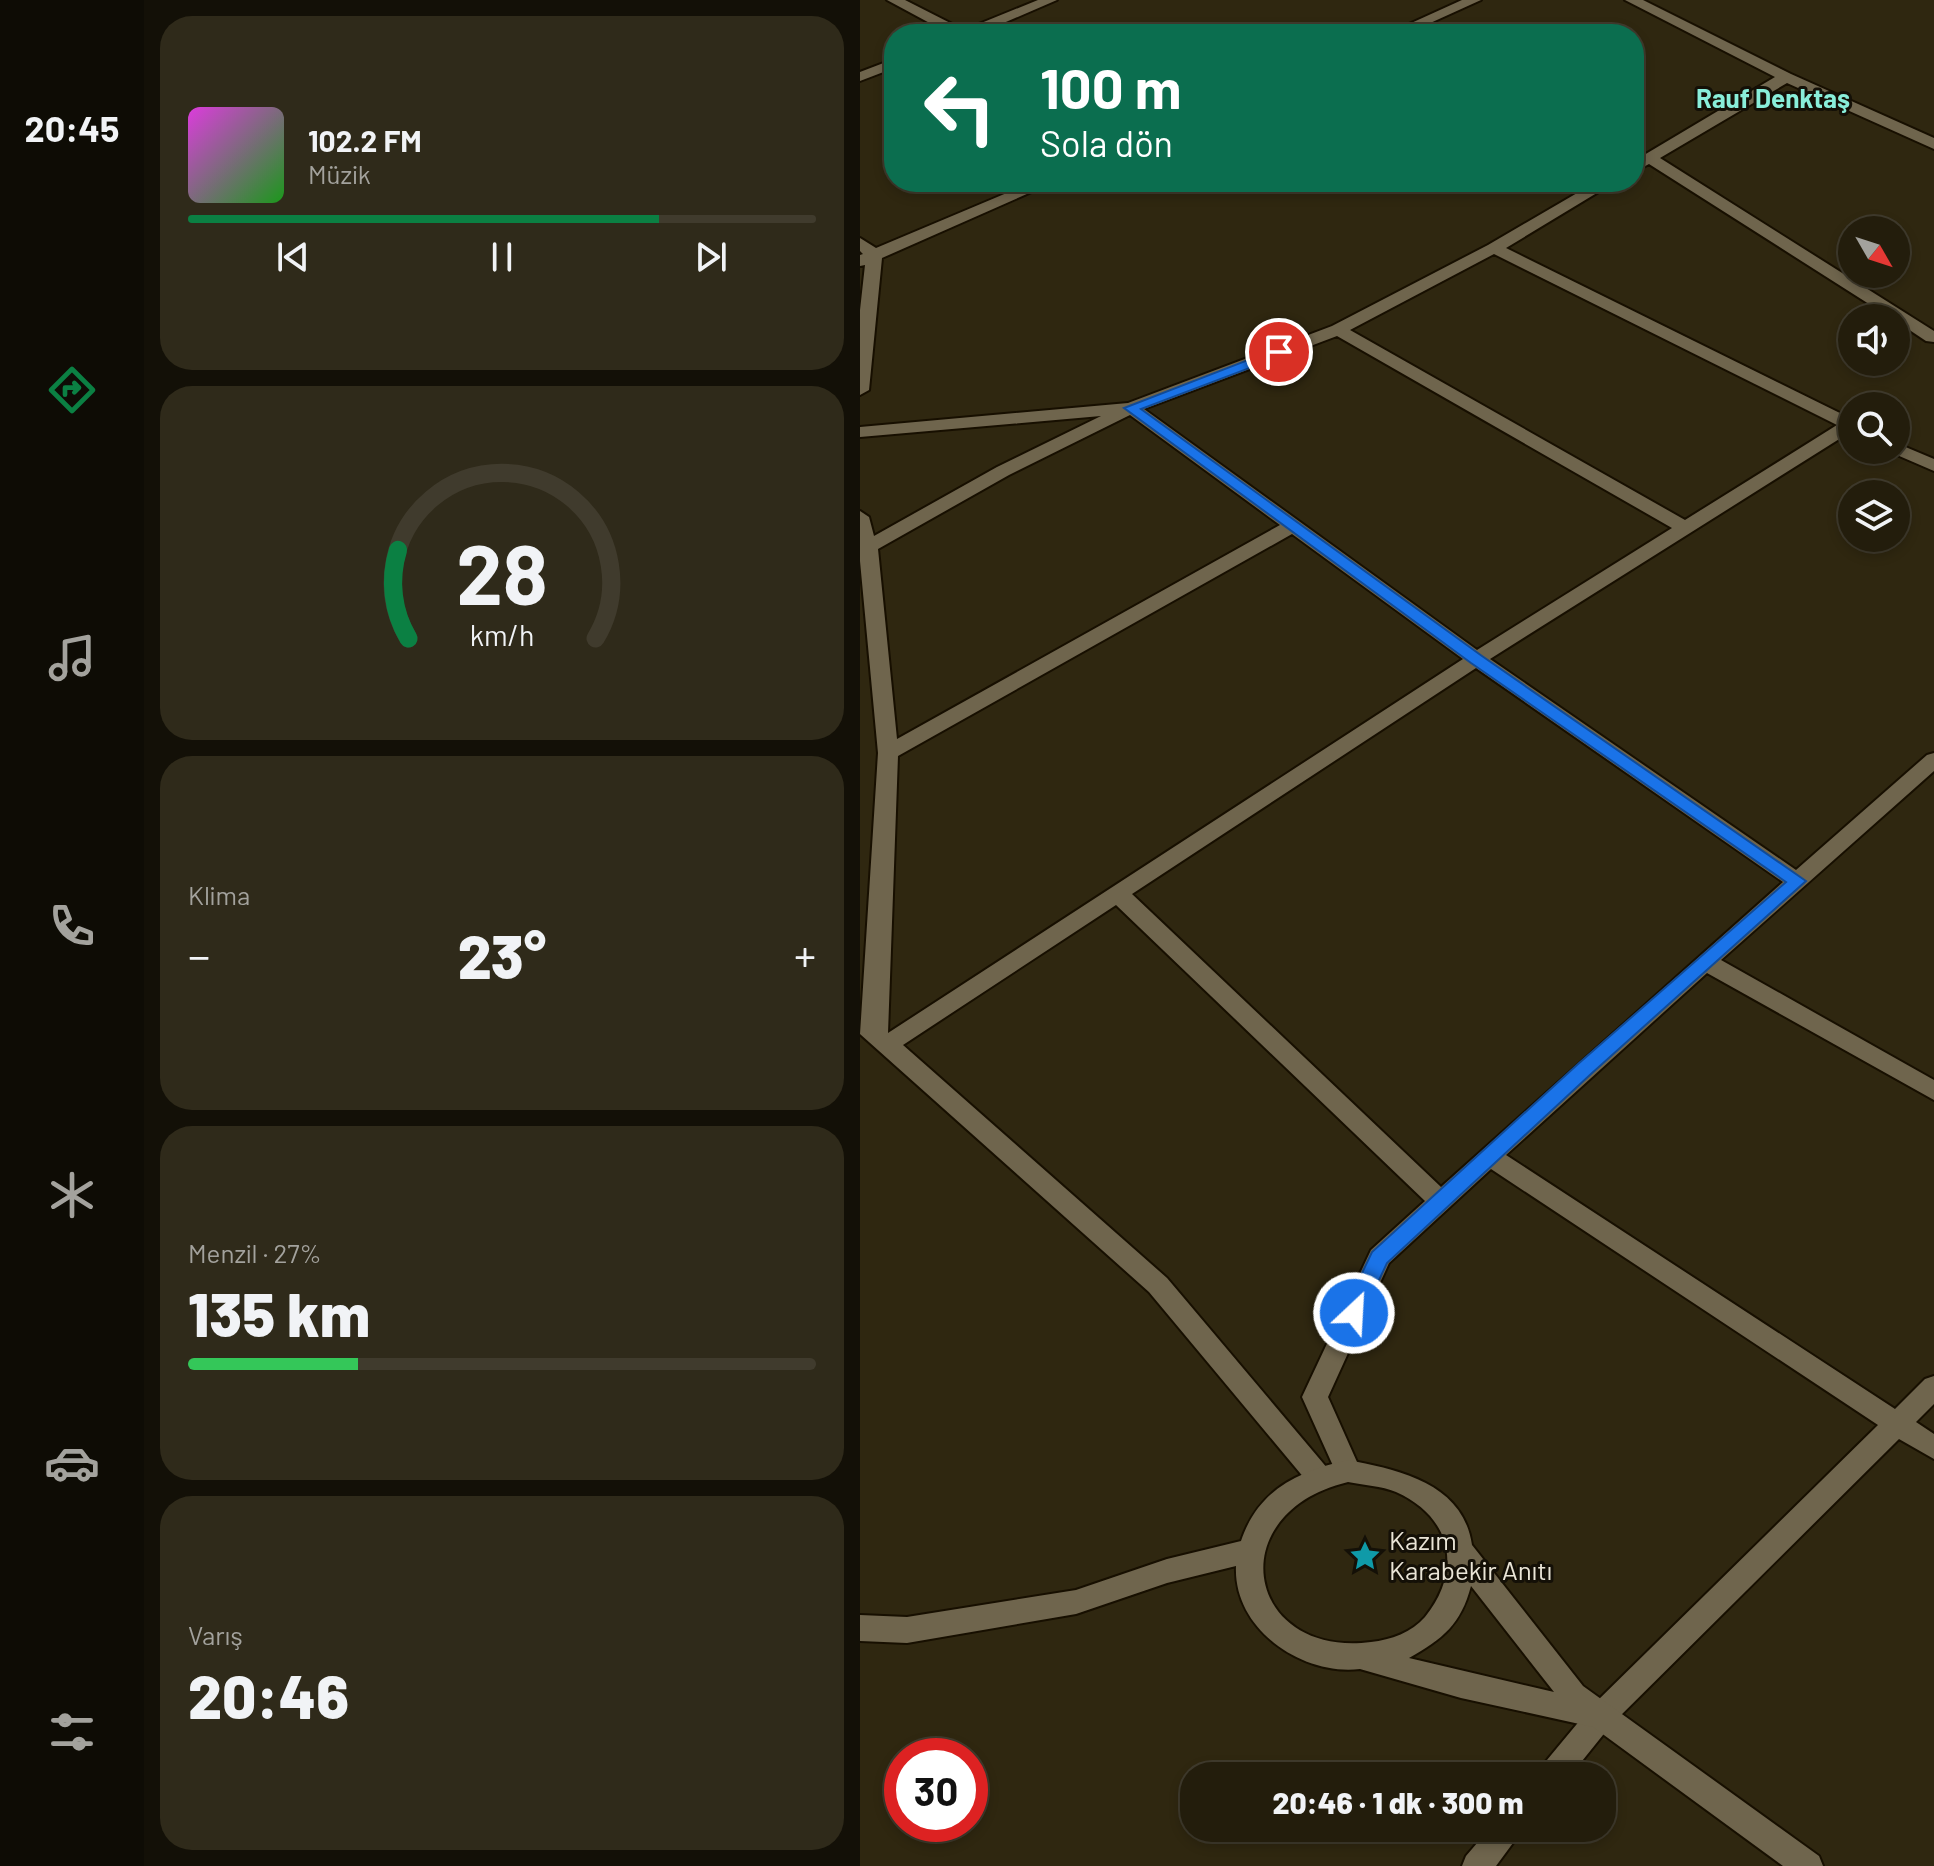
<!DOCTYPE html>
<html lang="tr">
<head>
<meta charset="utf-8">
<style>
  body { margin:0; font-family:Barlow,sans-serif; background:#2f2a1a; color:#f1f3f6; height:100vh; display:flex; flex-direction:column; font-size:30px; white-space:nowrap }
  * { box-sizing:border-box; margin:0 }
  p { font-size:26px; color:#a3a29d }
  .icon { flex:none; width:44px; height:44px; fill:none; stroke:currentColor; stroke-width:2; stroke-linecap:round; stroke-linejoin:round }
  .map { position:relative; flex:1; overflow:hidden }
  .drawer { display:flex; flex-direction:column; gap:16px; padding:16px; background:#131007; width:716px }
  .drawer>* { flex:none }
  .banner { position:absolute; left:24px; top:24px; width:760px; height:168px; border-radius:32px; box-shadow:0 4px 12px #0003,0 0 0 2px #403b2d; background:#0b6e4f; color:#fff; overflow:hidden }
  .needle { width:52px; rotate:129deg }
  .fabs { position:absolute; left:978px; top:216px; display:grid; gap:16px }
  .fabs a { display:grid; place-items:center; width:72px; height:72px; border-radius:50%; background:#231d0c; box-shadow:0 4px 12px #0003,0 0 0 2px #403b2d; font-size:40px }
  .speed { position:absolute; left:24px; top:1738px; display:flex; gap:16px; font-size:40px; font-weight:700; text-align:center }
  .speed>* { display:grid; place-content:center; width:104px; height:104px; border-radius:50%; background:#231d0c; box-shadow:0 4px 12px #0003,0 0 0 2px #403b2d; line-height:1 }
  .speed .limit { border:12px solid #d22; background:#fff; color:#111 }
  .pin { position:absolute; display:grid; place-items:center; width:68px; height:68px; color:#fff; margin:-34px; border:4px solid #fff; border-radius:50%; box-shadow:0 2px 8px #0007 }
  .me { position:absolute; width:88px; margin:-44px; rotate:25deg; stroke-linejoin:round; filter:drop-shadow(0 0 6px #0008) }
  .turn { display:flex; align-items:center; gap:28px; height:168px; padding:0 24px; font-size:36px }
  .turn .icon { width:104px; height:104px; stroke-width:2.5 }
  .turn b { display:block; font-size:56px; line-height:68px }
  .big { font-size:60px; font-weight:800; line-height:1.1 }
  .drawer .widget { flex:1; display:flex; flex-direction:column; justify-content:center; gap:12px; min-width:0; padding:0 28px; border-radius:32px; background:#2f2a1a }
  .drawer .dial { align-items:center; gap:0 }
  .dial svg { height:208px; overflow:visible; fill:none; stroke:#403b2d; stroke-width:7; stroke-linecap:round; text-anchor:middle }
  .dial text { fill:#f1f3f6; stroke:none }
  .song { display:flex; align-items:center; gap:24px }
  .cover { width:96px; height:96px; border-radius:12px; background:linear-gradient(135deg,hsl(300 70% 55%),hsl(120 70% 35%)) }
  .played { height:8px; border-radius:4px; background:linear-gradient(90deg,#0b8043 75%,#403b2d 75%) }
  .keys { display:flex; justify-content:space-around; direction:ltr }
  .heat { display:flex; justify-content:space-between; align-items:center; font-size:44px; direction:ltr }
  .charge { height:12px; border-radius:6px; background:linear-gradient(90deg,#34c759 27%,#403b2d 0) }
  .trip { position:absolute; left:320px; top:1762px; width:436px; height:80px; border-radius:32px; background:#231d0c; box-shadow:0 4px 12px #0003,0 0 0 2px #403b2d; font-weight:800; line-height:80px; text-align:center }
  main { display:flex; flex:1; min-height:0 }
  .dock { display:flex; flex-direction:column; width:144px; justify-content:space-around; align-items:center; background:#0e0c05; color:#a3a29d }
  .dock .icon { width:56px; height:56px }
  .dock .on { color:#0b8043 }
  .dock b { font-size:36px; color:#f1f3f6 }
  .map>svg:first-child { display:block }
</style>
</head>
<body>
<main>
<nav class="dock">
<b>20:45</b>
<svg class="icon on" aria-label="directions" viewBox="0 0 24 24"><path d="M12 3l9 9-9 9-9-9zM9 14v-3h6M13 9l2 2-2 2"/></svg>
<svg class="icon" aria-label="music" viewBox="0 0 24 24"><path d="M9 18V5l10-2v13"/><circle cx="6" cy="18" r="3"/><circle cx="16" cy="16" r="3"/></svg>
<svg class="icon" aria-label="phone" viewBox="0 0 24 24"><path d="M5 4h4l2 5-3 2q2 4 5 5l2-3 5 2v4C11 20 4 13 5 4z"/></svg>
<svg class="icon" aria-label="climate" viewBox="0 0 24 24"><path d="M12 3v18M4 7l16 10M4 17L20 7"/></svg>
<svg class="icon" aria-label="car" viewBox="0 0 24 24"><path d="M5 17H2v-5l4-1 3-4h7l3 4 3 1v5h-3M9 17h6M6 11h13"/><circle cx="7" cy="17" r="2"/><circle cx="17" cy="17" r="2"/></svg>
<svg class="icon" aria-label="filters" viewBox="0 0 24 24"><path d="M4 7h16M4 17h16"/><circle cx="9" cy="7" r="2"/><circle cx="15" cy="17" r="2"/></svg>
</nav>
<section class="drawer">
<div class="widget">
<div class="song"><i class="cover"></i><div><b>102.2 FM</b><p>Müzik</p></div></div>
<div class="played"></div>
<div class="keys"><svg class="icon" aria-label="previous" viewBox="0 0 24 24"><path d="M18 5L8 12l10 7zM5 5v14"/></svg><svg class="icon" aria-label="pause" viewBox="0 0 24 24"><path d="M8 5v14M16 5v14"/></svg><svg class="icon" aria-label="next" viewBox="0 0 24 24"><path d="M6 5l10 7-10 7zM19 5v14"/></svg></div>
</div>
<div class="widget dial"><svg viewBox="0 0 100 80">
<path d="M14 69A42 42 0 1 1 86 69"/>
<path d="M14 69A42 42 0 0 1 10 35" stroke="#0b8043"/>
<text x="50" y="56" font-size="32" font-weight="700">28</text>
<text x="50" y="72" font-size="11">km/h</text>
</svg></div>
<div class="widget"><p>Klima</p>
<div class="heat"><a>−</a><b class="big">23°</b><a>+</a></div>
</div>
<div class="widget"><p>Menzil · 27%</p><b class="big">135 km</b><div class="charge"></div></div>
<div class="widget"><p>Varış</p><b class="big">20:46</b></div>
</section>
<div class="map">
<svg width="1074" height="1866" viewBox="0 0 1074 1866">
  <rect width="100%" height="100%" fill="#2f2710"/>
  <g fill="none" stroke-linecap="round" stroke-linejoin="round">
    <defs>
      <path id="minor" d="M27,0H45L104,30L178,0H197L118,34H90Z
        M602,0H621L546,34H527Z
        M765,0H783L931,74L1074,138V149L927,83L800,158L1074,331V342L1066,341L1036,321V318H1031L789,164L774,172V161L915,77Z
        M34,59V68L0,81V72Z
        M173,182H194L22,258L9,390L0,395V310L5,265L0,266V255L3,254L0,251V238L16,248Z
        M736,182H755L646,248L992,419V431L630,659L936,870L1067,755L1074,753V771L861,960L1074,1080V1100L847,973L646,1155L1035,1409L1065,1379L1074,1376V1404L1056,1422L1074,1434V1459L1039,1439L751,1725L710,1776H677L682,1766L731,1707L1018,1425L631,1169L529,1263L468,1397L501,1471L497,1479L488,1482L479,1479L442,1397L511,1250L565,1201L256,905L43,1045L307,1278L468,1469L472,1477L468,1485L459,1488L450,1485L289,1292L0,1034L18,753L0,561V511L9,517L14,536L137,467L241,416L0,437V427L268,403L472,326L628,245ZM634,254L977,425L825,520L490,330ZM477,336L812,528L617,650L284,409ZM270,415L420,525L37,739L18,549L149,475ZM432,534L603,659L28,1033L38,756ZM616,668L923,882L581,1187L272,894Z
        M1036,443L1074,459V471L1030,452L1036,450Z
        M630,1828H664L636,1866H602L606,1856Z"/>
      <path id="tertiary" d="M488,1460C539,1470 603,1483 612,1545L723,1686L959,1856L963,1866H923L733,1727L601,1698L500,1669C442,1676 373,1629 376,1566L307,1583L216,1614L47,1643L0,1641V1615L47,1617L216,1590L307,1559L381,1541C398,1490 438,1471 488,1460ZM488,1482C503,1485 522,1486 536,1492C592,1517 603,1570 565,1617C552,1632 531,1640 511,1642C386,1658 359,1513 488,1482ZM611,1586L694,1692L549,1658C583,1639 601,1624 611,1586Z"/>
    </defs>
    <!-- minor casing -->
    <use href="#minor" stroke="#170f00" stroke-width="4"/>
    <!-- tertiary casing -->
    <use href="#tertiary" stroke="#170f00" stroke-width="4"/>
    <!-- minor -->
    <use href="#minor" fill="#6f654d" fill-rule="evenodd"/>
    <!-- tertiary -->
    <use href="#tertiary" fill="#6f654d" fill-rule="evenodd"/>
  </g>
  <!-- route -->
  <path fill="#1a73e8" stroke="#114b97" stroke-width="2" d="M419,348L426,352L424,355L281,409L622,656L946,881L731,1074L527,1263L501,1319L494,1322L486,1319L483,1313L512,1252L718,1064L926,882L611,663L264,408Z"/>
  <!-- icons -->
  <defs>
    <symbol id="sight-bare" viewBox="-9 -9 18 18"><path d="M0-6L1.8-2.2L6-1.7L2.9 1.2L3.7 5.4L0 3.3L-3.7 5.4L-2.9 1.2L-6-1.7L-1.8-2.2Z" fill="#0f9aa8" stroke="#141007" stroke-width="2.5" paint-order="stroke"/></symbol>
  </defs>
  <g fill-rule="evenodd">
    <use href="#sight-bare" x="483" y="1534" width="44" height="44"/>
  </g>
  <g text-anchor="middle" stroke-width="6" stroke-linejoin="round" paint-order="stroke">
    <!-- far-district labels -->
    <g font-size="26" font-weight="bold" fill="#89eeda" stroke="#141007">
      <text x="913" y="108">Rauf Denktaş</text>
    </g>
    <!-- near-poi labels -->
    <g font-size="26" fill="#eae5d7" stroke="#141007" text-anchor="start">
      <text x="529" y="1550">Kazım<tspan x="529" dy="30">Karabekir Anıtı</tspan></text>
    </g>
  </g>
</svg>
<div class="fabs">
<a><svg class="needle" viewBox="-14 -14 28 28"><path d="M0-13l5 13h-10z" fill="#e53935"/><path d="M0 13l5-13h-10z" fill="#a3a29d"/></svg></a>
<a><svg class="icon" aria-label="sound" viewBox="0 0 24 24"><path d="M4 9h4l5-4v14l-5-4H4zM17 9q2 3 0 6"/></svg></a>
<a><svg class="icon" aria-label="search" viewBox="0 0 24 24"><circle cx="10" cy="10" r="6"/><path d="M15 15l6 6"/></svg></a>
<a><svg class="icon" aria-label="layers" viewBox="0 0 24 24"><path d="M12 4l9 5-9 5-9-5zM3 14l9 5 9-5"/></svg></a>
</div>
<div class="speed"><div class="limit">30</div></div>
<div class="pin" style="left:419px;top:352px;background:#d93025"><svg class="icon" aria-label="arrive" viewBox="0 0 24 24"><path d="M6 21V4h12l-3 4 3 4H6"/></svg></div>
<svg class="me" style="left:494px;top:1313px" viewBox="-20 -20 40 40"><circle r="17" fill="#1a73e8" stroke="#fff" stroke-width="3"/><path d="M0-11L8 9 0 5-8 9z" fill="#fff"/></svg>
<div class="trip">20:46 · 1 dk · 300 m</div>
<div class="banner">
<div class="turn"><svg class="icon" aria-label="left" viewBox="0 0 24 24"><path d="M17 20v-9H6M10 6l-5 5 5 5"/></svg><div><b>100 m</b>Sola dön</div></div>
</div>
</div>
</main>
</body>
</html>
